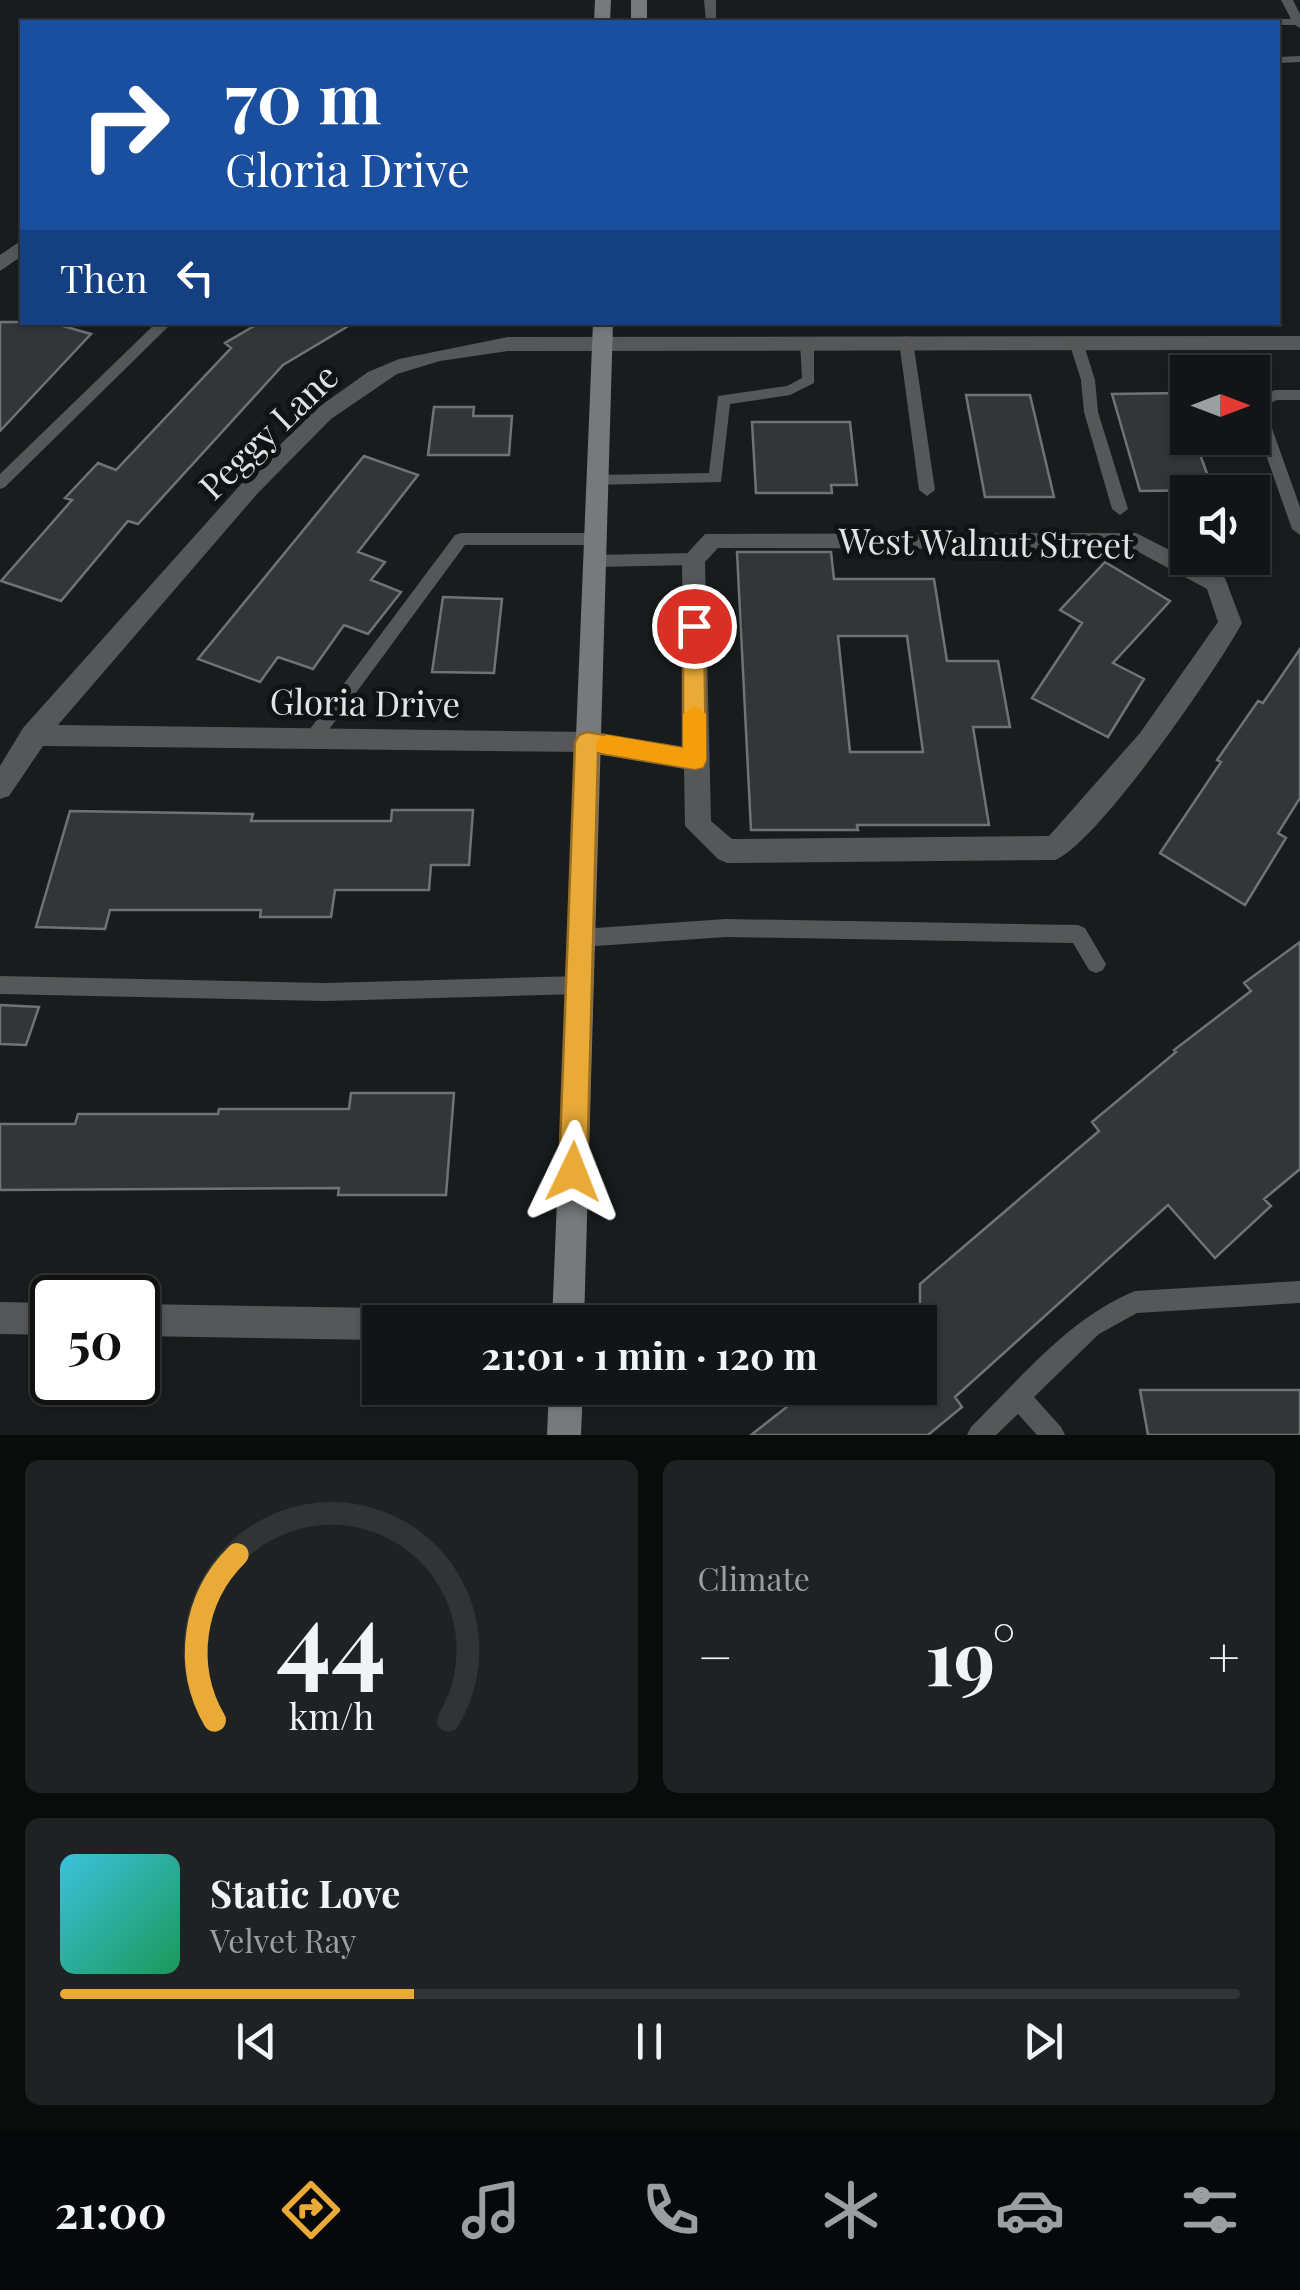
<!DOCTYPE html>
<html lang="en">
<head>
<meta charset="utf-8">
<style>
  body { margin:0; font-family:"Playfair Display",serif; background:#1f2223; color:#f1f3f6; height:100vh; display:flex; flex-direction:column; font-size:38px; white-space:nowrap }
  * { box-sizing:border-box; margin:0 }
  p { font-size:32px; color:#9c9fa1 }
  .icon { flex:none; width:55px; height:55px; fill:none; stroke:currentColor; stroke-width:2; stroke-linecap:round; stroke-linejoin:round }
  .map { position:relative; height:1435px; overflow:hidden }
  .side { display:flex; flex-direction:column; gap:25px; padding:25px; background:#0a0c0c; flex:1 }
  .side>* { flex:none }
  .top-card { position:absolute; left:20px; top:20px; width:1260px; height:305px; border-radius:0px; box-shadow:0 2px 8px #0004,0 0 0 2px #313435; background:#1a4fa0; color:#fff; overflow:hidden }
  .needle { width:65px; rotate:90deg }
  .controls { position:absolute; left:1170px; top:355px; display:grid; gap:20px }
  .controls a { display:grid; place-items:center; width:100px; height:100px; border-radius:0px; background:#121516; box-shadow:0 2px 8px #0004,0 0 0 2px #313435; font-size:50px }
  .speed { position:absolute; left:30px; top:1275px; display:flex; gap:20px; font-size:50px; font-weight:700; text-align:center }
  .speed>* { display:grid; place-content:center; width:130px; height:130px; border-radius:50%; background:#121516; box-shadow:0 2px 8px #0004,0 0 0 2px #313435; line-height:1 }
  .speed .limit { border:5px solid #111; border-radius:15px; background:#fff; color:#111 }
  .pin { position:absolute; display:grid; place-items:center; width:85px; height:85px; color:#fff; margin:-42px; border:5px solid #fff; border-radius:50%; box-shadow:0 2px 10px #0007 }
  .me { position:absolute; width:110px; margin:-55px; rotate:2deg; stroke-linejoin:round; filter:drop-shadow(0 0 8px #0008) }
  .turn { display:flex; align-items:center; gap:35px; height:210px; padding:0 40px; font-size:45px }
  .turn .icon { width:130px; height:130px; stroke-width:2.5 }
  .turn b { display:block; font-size:70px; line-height:85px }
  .then { display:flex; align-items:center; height:95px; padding:0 40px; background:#0003; gap:20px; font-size:38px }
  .big { font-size:75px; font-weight:700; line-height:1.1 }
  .side .tile { flex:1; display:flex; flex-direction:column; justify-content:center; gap:15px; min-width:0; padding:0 35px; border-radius:15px; background:#1f2223 }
  .side .dial { align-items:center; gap:0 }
  .dial svg { height:260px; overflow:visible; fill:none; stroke:#313435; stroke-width:7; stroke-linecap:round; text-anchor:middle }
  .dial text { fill:#f1f3f6; stroke:none }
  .song { display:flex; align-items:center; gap:30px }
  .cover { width:120px; height:120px; border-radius:15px; background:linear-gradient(135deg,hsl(190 70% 55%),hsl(150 70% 35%)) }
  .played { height:10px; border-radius:5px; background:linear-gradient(90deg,#eaaa38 30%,#313435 30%) }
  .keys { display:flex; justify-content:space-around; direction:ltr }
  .heat { display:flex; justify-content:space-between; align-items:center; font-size:55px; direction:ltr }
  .side .tiles { flex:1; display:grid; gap:25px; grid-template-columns:1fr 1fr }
  .tile:last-child { grid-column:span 2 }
  .trip { position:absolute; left:362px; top:1305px; width:575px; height:100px; border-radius:0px; background:#121516; box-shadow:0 2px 8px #0004,0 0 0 2px #313435; font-weight:700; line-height:100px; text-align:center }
  .tab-bar { display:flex; height:160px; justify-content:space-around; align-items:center; background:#070809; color:#9c9fa1 }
  .tab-bar .icon { width:70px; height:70px }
  .tab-bar .active { color:#eaaa38 }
  .tab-bar b { font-size:45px; color:#f1f3f6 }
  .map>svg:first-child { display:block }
</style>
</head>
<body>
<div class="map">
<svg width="1300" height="1435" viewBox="0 0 1300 1435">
  <rect width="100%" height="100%" fill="#181c1d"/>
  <!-- building -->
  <path fill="#323636" stroke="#6f7373" stroke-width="2.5" fill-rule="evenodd" d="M0,322H49L91,334L0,431Z
    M261,322H355L283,365L138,524L128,521L61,601L1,581L72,500L65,498L98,463L116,470L231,348L225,343Z
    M1179,393L1188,417V438H1194L1213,490L1140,491L1112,394Z
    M966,395H1030L1054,497H985Z
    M434,407H474L473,416H512L509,455H428Z
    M752,422H850L857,485H831L832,493H756Z
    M364,456L418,475L358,552L385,562L371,580L401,592L368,634L344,625L313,669L278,657L260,682L198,659Z
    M737,552H831L834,579H934L947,661H998L1010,727H973L989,825H857L858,830H751ZM838,636H907L923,752H850Z
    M1105,562L1170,601L1113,663L1144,679L1108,737L1032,698L1082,623L1060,610Z
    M443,597L502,599L494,673L432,672Z
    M1300,649V798L1278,833L1286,838L1245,905L1160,853L1221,762L1217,760L1258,701L1263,703Z
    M392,810H473L469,865H431L429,890H335L331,917H260L261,910H110L105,929L36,927L70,811L253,814L251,821H391Z
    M1300,942V1169L1264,1199L1271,1206L1215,1258L1168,1205L955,1397L962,1407L928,1435H751L811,1388H920V1284L1099,1131L1092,1122L1176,1052L1174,1050L1251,991L1244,983Z
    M0,1005L39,1007L26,1045L0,1044Z
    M351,1093H454L446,1195H338L339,1188L0,1190V1124H75L78,1114H218L219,1109H349Z
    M1140,1390H1300V1435H1148Z"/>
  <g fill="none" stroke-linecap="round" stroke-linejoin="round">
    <!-- lane -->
    <path fill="#565758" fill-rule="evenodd" d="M704,0H716V18L1291,19L1281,0H1293L1300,14V28L1295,25H1278V22H706Z
      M1300,56V62L1278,63V57Z
      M157,322H173L5,487L0,489V474Z
      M906,336L913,341L935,490L927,496L919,490L899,341Z
      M1076,337L1083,342L1095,380L1098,412L1128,509L1120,515L1112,509L1084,412L1081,380L1069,342Z
      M807,338L814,343V383L790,395L730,404L721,482L591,485L588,481L591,477L596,475L709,473L718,396L787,386L802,378L800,343Z
      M1275,390H1300V400H1277L1264,406L1300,507V535L1292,529L1252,415V400Z
      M461,533H594L602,539L594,545H465L319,743H307L304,738L307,733L455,535Z
      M693,553L701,559L693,565L593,567L585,561L593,555Z
      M726,919L1078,925L1085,928L1106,964L1103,970L1096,973L1089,970L1073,943L726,937L581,947L574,944L571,938L574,932L581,929Z
      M0,976L325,983L579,976L586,978L589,985L586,992L579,994L325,1001L0,994Z
      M1300,1281V1303L1137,1313L1099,1334L1034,1397L1061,1427L1065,1435H1037L1018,1414L996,1435H967L971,1427C1021,1378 1069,1318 1135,1291Z"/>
    <!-- street -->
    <path fill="#565758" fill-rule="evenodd" d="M22,240V256L0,271V255Z
      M1300,336V350L508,351L440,361L397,374L331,419L257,494L58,725L587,732L684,747L682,559L705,534L1136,533L1225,578L1242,623C1218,668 1097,844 1055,860L727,863L718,859L685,826L684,769L587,752L43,746L9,796L0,799V766L23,728L242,483L316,409L368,372L399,359L508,337ZM718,548L1133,549L1207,589L1218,622L1140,733L1049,836L732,839L711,821L705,562Z
      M0,1302L52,1303V1335L0,1334Z
      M138,1304L380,1308L392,1312L396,1322H380V1340L138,1336Z"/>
    <!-- secondary -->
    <path fill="#77797b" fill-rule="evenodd" d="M595,0H611L610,22H594Z
      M631,0H647V22H631Z
      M593,322H613L584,1322H552Z
      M549,1388H583L581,1435H547Z"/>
  </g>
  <!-- route -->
  <path fill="#eaaa38" stroke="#986e24" stroke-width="2.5" d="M694,617L704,626L706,760L703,767L695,769L598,753L587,1172L583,1182L573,1187L563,1182L559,1172L575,742L579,735L587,732L683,748V626Z"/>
  <!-- slow -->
  <path fill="#f59e0b" d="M694,705L706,714V760L703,767L695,769L607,754L598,752L595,745L598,738L607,735L683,748V714Z"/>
  <g text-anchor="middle" stroke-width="10" stroke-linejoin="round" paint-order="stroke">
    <!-- street labels -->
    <g font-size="35" fill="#e1e3e4" stroke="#101314">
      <text transform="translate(269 432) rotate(-44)" y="12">Peggy Lane</text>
      <text transform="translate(986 544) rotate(1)" y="12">West Walnut Street</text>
      <text transform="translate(365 704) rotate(1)" y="12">Gloria Drive</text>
    </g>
  </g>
</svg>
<div class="controls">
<a><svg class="needle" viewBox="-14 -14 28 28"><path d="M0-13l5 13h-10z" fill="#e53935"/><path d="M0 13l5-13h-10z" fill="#9c9fa1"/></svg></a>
<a><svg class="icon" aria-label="sound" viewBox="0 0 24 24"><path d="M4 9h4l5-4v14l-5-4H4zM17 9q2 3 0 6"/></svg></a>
</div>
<div class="speed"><div class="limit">50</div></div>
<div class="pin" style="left:694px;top:626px;background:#d93025"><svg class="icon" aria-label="arrive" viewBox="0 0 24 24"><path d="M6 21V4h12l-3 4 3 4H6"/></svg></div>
<svg class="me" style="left:573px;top:1172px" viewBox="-20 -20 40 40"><path d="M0-17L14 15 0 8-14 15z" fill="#eaaa38" stroke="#fff" stroke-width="4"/></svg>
<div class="trip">21:01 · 1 min · 120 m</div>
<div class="top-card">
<div class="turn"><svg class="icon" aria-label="right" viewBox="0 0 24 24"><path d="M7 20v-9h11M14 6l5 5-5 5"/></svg><div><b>70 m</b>Gloria Drive</div></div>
<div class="then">Then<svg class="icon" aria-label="left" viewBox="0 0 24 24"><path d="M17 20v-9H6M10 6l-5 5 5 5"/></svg></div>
</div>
</div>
<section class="side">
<div class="tiles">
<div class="tile dial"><svg viewBox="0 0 100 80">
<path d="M14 69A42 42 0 1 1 86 69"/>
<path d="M14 69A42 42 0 0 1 21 18" stroke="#eaaa38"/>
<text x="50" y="56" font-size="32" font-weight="700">44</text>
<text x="50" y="72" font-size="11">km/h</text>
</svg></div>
<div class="tile"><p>Climate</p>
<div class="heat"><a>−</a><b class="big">19°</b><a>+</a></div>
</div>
<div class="tile">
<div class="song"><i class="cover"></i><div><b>Static Love</b><p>Velvet Ray</p></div></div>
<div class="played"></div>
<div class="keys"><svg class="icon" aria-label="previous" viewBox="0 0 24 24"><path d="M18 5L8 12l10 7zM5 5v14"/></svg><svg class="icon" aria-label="pause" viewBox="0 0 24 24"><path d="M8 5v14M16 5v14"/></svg><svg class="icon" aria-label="next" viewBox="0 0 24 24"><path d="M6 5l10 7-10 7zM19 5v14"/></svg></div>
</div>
</div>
</section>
<nav class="tab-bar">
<b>21:00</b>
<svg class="icon active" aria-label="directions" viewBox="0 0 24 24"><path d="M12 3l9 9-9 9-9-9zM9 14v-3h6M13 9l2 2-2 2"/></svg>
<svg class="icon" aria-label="music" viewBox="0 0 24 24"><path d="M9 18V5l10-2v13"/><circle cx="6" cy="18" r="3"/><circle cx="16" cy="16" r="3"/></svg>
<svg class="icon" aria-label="phone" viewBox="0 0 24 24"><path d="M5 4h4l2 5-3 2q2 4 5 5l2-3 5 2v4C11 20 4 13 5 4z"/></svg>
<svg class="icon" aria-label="climate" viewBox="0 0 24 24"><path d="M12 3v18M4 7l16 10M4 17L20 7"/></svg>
<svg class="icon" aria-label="car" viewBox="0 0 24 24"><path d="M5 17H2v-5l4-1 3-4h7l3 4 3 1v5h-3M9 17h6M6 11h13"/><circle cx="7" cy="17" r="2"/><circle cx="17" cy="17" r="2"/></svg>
<svg class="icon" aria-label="filters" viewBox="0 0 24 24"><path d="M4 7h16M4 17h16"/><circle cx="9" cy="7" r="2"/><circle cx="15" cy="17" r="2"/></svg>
</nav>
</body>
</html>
